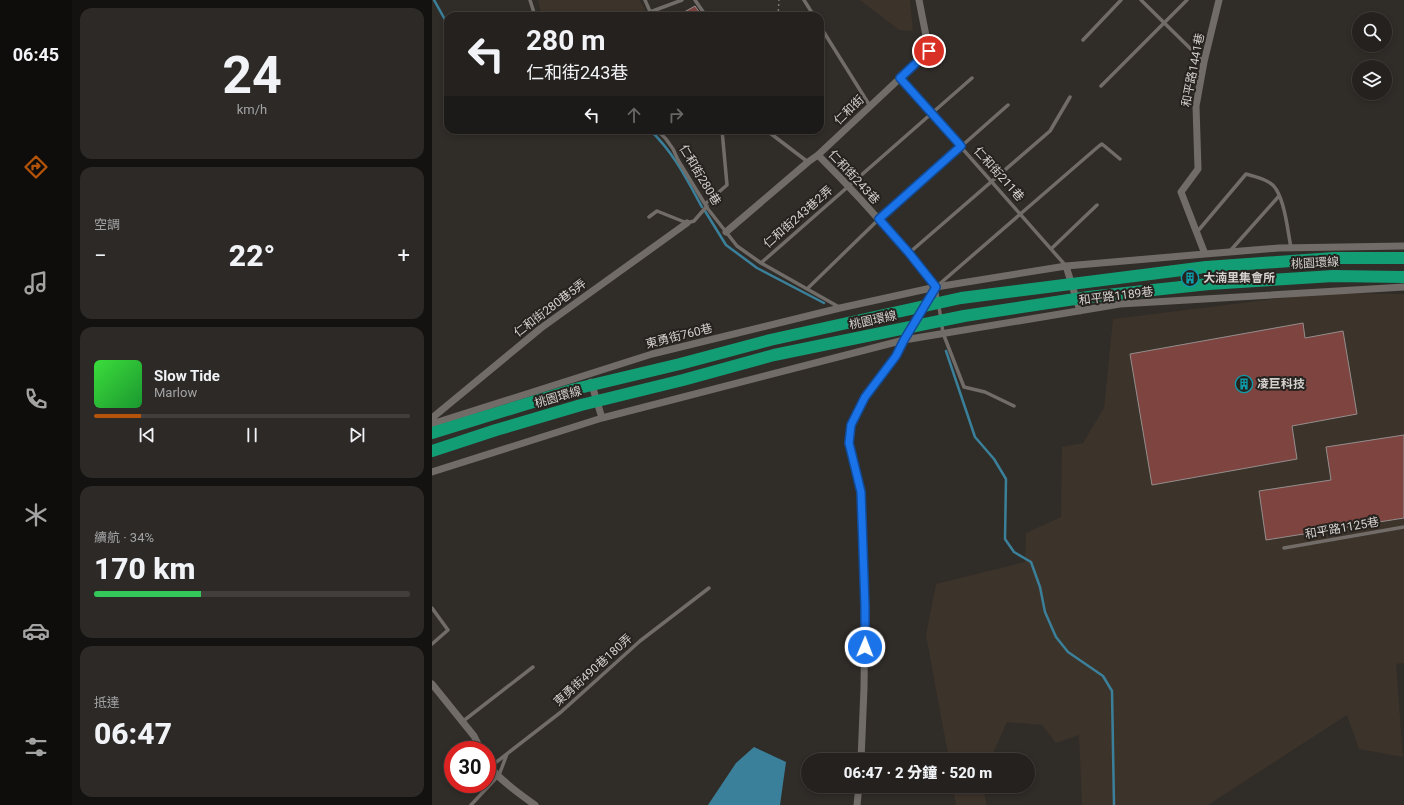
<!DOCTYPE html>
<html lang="zh-TW">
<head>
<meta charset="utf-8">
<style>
  body { margin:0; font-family:Roboto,"Noto Sans TC",sans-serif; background:#2c2927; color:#f1f3f6; height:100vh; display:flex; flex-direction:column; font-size:15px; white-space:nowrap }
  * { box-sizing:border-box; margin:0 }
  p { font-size:13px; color:#a3a3a4 }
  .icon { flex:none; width:22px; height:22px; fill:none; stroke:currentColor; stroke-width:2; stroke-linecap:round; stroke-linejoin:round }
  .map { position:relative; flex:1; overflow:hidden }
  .side { display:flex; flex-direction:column; gap:8px; padding:8px; background:#141210; width:360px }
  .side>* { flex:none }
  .banner { position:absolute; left:12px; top:12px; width:380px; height:122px; border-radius:12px; box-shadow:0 2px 6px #0003,0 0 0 1px #413e3c; background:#24211e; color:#f1f3f6; overflow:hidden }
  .fabs { position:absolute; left:920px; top:12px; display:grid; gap:8px }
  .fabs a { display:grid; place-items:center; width:40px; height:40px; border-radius:50%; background:#24211e; box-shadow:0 2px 6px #0003,0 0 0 1px #413e3c; font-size:20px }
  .speed { position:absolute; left:12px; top:741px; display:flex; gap:8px; font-size:20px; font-weight:700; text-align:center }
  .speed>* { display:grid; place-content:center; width:52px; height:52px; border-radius:50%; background:#24211e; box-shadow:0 2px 6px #0003,0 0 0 1px #413e3c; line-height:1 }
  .speed .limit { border:6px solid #d22; background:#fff; color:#111 }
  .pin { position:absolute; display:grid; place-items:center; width:34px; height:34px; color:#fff; margin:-17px; border:2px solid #fff; border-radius:50%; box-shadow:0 1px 4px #0007 }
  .me { position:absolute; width:44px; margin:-22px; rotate:1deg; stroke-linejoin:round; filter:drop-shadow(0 0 3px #0008) }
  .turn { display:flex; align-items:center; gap:14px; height:84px; padding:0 16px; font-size:18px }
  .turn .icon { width:52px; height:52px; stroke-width:2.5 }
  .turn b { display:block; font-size:28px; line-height:34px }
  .lanes { display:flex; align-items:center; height:38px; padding:0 16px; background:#0003; justify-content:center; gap:20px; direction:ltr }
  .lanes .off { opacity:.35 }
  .big { font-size:30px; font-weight:800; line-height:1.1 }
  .side .tile { flex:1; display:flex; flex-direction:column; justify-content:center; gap:6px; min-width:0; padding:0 14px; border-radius:12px; background:#2c2927 }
  .side .dial { align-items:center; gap:0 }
  .dial b { font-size:52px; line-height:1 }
  .song { display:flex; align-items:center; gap:12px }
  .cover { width:48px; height:48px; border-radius:6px; background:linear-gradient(135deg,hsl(120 70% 55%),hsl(130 70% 35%)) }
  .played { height:4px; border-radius:2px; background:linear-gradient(90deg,#b45309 15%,#413e3c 15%) }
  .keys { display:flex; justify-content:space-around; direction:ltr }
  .heat { display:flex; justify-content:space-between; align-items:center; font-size:22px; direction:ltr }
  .charge { height:6px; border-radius:3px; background:linear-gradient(90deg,#34c759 34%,#413e3c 0) }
  .trip { position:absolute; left:369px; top:753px; width:234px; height:40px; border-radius:20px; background:#24211e; box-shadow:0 2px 6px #0003,0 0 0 1px #413e3c; font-weight:800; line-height:40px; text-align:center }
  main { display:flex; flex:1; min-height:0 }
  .tab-bar { display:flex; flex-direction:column; width:72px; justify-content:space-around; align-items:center; background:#0e0d0c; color:#a3a3a4 }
  .tab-bar .icon { width:28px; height:28px }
  .tab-bar .current { color:#b45309 }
  .tab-bar b { font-size:18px; color:#f1f3f6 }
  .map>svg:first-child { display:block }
</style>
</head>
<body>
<main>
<nav class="tab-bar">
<b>06:45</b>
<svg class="icon current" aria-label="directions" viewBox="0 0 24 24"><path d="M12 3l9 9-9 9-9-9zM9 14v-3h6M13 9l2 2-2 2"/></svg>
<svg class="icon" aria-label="music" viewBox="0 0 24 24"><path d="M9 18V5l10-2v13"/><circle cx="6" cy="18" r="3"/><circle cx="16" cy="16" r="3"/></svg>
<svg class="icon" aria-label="phone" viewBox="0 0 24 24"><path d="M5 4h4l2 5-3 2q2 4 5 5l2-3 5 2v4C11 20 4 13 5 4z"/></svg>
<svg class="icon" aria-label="climate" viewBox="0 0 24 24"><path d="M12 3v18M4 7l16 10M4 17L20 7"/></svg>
<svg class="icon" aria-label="car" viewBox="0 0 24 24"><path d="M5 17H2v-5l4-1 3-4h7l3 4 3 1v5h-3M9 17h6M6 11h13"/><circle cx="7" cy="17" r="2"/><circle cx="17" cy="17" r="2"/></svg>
<svg class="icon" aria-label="filters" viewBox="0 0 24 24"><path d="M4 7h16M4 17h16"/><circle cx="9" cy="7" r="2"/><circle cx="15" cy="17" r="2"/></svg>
</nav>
<section class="side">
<div class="tile dial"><b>24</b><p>km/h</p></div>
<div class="tile"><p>空調</p>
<div class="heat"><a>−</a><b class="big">22°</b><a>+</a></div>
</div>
<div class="tile">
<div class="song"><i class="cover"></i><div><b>Slow Tide</b><p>Marlow</p></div></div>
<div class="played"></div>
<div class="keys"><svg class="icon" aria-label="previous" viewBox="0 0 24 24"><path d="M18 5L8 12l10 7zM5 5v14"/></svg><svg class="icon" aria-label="pause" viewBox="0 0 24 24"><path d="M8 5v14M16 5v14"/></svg><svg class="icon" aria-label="next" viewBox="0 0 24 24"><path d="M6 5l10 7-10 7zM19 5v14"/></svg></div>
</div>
<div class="tile"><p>續航 · 34%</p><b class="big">170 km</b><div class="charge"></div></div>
<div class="tile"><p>抵達</p><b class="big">06:47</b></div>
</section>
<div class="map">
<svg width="972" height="805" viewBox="0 0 972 805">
  <rect width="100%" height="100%" fill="#302c28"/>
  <!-- built -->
  <path fill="#3c332a" d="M106,0H207L217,16H110Z
    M428,0H478L481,31L467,30Z
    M891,293L972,294V663L964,664L971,757L927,749L915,715L776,805H650L647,735L624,743L610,725L575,722L558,760H517L494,635L504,584L593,562L594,533L629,517L630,447L651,443L672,408L681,319Z
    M521,786H550L555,805H524Z"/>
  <!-- water -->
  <path fill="#3b809a" d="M322,747L354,762L348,805H276L304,763Z"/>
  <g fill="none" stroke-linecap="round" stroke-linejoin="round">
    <!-- stream -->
    <path stroke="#3b809a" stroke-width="2.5" d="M2,0L16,25
      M218,130C242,153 254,178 270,207
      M273,211L294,245L325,268L392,303
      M514,351L543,437L562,459L574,479L573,539L582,552L599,562L608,587L613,612L624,637L636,652L671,676L680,691L682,805"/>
  </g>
  <!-- building -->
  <path fill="#7d4440" stroke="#958e8d" d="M263,6L270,16H245Z
    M871,323L873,338L911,331L925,414L860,426L865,459L720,485L698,354Z
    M972,435V518L834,540L827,491L899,480L894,447Z"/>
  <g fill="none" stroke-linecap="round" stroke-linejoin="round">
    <!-- path -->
    <path stroke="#7a7673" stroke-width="1.5" stroke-dasharray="2 3" stroke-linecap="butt" d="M346,16L347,0"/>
    <!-- service -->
    <path stroke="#716c67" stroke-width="3.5" d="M98,0L103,16
      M213,0L220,16
      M263,0L274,16
      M372,0L382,16
      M709,0L772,62
      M218,12L250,0
      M388,26L438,106
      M651,40L689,0
      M468,78L634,266
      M669,86L755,0
      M225,130L234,139L241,149L246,160L276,209L305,246L329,263L407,307
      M334,130L376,162
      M273,204L295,185L290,130
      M217,217L225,211L255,223L262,221L275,206
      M765,232L814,174C824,177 839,180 844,189C853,203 856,232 859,248
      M619,249L665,205
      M798,251L847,196
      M477,253L618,131L638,97
      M329,263L540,78
      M375,289L447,219L576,105
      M582,406L553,392L532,387L511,333L504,287L667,146L670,144L688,159
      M852,548L972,527
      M0,608L16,630L0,644
      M30,722L101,667
      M58,767L129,712L208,641L277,588
      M39,805L67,775L75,754"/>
    <!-- minor -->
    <path stroke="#716c67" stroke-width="7" d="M386,155C428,197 467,241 504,287
      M294,232L376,162L386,155L497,51L487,0
      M773,254L749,192L766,169L764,106L772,62L787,0
      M634,266L648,311
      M479,328L504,287
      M159,382L170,418
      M0,418L109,328L255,223
      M0,424L220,354L408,308L504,287L634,266L773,254L847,248L972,246
      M0,472L170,418L472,340L688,304L972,287
      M0,684L42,736L49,750
      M429,760L432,688L433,605L429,492L417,443L419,425L433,397L464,356L474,337
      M55,762C63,777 89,795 103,805
      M425,805L427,786"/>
    <!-- motorway -->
    <path stroke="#139d75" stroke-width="12" d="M0,433L143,389L248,364L338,340L529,298L774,267L902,258H972
      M0,451L64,430L149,405L251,380L342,355L532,316L656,297L777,284L901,276L972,277"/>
  </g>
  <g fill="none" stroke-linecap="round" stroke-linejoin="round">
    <defs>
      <path id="route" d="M433,647V606L429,492L417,443L419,425L433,397L464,356L472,340L504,287L477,253L447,219L529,146L468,78L497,51"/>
    </defs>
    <!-- route casing -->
    <use href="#route" stroke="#114b97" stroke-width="10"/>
    <!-- route -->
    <use href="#route" stroke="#1a73e8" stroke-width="7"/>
  </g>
  <!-- icons -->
  <defs>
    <symbol id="building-ring" viewBox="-11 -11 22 22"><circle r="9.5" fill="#26221e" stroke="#0f9aa8" stroke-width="1.5"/><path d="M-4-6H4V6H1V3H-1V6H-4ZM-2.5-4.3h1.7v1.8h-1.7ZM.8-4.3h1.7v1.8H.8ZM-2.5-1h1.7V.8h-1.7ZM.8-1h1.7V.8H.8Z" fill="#0f9aa8"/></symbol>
  </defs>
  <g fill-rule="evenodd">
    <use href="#building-ring" x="748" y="268" width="20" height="20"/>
    <use href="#building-ring" x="802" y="374" width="20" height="20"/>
  </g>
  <g text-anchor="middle" stroke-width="4" stroke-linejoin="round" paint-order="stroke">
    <!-- street labels -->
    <g font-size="12" fill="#d3d0ce" stroke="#26221e">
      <text transform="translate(761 70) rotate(-79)" y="4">和平路1441巷</text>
      <text transform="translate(417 110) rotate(-44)" y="4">仁和街</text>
      <text transform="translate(567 174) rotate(48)" y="4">仁和街211巷</text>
      <text transform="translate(268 175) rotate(59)" y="4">仁和街280巷</text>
      <text transform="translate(422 177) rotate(47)" y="4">仁和街243巷</text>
      <text transform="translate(366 217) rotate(-41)" y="4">仁和街243巷2弄</text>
      <text transform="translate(883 263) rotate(-3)" y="4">桃園環線</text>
      <text transform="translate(684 296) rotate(-7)" y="4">和平路1189巷</text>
      <text transform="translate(118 308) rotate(-37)" y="4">仁和街280巷5弄</text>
      <text transform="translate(441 320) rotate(-12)" y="4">桃園環線</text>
      <text transform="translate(247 336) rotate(-14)" y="4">東勇街760巷</text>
      <text transform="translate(126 397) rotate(-16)" y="4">桃園環線</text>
      <text transform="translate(910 528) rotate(-10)" y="4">和平路1125巷</text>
      <text transform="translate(161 670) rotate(-42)" y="4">東勇街490巷180弄</text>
    </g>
    <!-- poi labels -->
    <g font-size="12" font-weight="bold" fill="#d3d0ce" stroke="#26221e" text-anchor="start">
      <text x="771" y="282">大湳里集會所</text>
      <text x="825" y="388">凌巨科技</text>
    </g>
  </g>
</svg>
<div class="fabs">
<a><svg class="icon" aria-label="search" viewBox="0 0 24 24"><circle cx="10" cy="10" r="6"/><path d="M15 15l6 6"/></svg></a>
<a><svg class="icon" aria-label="layers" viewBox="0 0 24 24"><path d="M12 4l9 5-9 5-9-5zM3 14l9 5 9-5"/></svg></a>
</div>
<div class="speed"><div class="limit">30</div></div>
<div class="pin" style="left:497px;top:51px;background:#d93025"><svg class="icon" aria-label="arrive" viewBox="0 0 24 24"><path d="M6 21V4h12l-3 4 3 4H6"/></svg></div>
<svg class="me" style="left:433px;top:647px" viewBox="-20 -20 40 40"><circle r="17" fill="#1a73e8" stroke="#fff" stroke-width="3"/><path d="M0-11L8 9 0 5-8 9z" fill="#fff"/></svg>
<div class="trip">06:47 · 2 分鐘 · 520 m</div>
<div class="banner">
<div class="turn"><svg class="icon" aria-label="left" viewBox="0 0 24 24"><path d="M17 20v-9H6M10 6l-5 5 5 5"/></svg><div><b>280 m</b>仁和街243巷</div></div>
<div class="lanes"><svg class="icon" aria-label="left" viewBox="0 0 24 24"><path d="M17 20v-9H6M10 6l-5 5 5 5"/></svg><svg class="icon off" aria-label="ahead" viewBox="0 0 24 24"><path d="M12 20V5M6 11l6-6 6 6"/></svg><svg class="icon off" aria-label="right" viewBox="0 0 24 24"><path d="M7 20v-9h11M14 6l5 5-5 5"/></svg></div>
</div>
</div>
</main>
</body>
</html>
